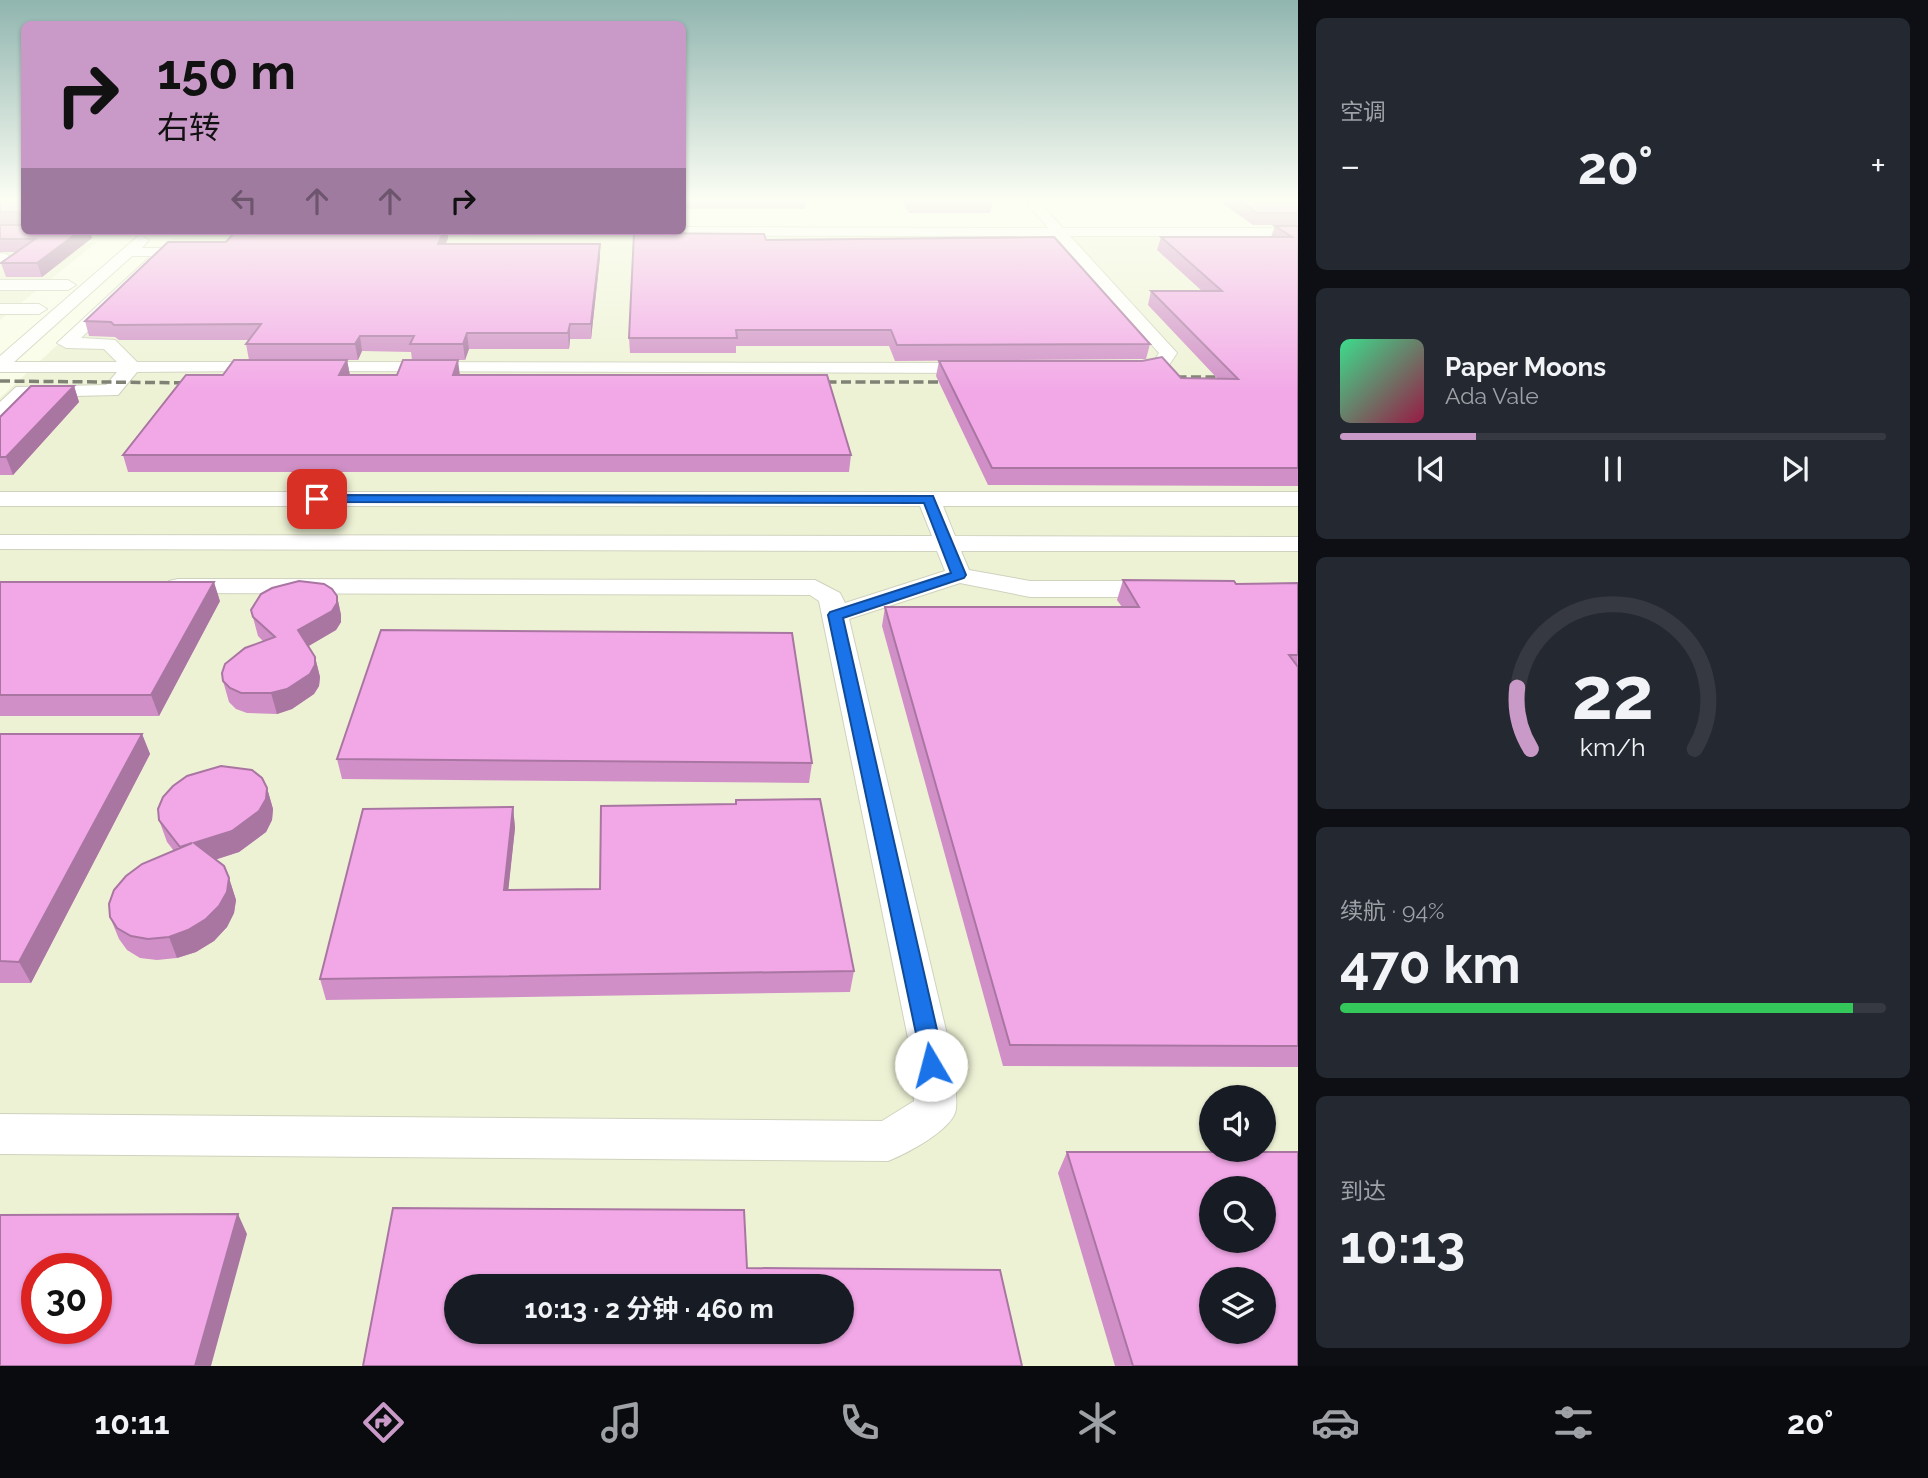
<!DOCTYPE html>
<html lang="zh">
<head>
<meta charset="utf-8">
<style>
  body { margin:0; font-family:Raleway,"Noto Sans SC",sans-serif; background:#242831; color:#f1f3f6; height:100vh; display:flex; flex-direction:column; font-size:26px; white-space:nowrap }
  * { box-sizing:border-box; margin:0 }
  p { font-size:23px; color:#9ea1a6 }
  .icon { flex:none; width:38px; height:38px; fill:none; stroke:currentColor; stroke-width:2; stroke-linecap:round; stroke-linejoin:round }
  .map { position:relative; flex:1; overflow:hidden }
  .sheet { display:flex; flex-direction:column; gap:18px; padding:18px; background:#0d0f14; width:630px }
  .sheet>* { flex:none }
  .banner { position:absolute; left:21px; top:21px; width:665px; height:214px; border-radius:10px; box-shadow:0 2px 5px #0004; background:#c99ac8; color:#111; overflow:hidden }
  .buttons { position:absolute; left:1199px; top:1085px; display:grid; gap:14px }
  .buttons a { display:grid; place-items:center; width:77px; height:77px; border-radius:50%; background:#171b24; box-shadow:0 2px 5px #0004; font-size:35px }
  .speed { position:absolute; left:21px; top:1253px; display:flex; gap:14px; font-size:35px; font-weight:700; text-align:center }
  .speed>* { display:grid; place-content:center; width:91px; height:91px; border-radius:50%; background:#171b24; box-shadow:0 2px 5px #0004; line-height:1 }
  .speed .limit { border:10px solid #d22; background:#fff; color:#111 }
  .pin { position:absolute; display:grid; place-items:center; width:60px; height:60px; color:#fff; margin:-30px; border-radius:14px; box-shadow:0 4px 10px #0006 }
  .me { position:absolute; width:77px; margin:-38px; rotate:352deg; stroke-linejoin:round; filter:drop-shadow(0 0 5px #0008) }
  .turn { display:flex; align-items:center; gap:24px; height:147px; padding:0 21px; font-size:32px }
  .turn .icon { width:91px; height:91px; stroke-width:2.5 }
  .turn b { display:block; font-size:49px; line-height:60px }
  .lanes { display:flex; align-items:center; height:66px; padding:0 21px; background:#0003; justify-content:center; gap:35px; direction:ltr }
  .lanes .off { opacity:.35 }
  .big { font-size:52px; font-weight:700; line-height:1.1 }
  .sheet .card { flex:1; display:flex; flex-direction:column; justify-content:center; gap:10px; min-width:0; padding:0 24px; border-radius:10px; background:#242831 }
  .sheet .dial { align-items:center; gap:0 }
  .dial svg { height:182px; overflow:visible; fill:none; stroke:#363941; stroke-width:7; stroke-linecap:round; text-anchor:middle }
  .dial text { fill:#f1f3f6; stroke:none }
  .song { display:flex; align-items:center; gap:21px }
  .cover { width:84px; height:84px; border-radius:10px; background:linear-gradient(135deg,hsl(150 70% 55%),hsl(340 70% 35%)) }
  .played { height:7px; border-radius:4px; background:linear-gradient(90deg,#c99ac8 25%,#363941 25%) }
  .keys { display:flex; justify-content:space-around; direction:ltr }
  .heat { display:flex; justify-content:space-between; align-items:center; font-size:38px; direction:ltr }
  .charge { height:10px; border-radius:5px; background:linear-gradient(90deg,#34c759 94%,#363941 0) }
  .trip { position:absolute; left:444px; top:1274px; width:410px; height:70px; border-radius:35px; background:#171b24; box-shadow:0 2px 5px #0004; font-weight:700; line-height:70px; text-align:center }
  .tab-bar { display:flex; height:112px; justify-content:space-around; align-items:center; background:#090b0e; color:#9ea1a6 }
  .tab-bar .icon { width:49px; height:49px }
  .tab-bar .active { color:#c99ac8 }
  .tab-bar b { font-size:32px; color:#f1f3f6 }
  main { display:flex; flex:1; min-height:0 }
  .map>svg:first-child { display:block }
</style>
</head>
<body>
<main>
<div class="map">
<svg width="1298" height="1366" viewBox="0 0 1298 1366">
  <rect width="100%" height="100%" fill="#f9fde7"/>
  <!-- built -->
  <path fill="#eef2d5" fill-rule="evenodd" d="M1298,237V1366H0V398L173,238ZM1211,1097H1264V1150H1211ZM1211,1188H1264V1241H1211ZM37,1269H96V1328H37ZM1211,1279H1264V1332H1211ZM457,1286H842V1332H457Z
    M0,242H97L0,320Z"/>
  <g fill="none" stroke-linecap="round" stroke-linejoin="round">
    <defs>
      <path id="minor" d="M1025,201H1038L1063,228H1298V236H1070L1177,353L1167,368L1130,374L1121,369L1124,365L1155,360L1159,353L1055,236L0,235V227H24V231H682V227L1048,228Z
        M142,236L149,240L142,248H164L171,252L81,338L115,340L137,362H266L275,367L272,371L137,372L118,395L28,397L7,417L0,419V402L16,387L106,385L117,372H0V356L137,237ZM132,256H151L57,343L66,348L104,349L117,362H14Z
        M0,253L7,254L9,257L0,262Z
        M0,280H68L76,285L68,290H0Z
        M0,304H39L47,309L39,314H0Z
        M311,362L973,363L982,368L973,373L305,371L302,367Z
        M0,492H1298V506H943L955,536L1298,537V551H961L969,570L1030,581H1157L1166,584L1170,589L1166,594L1157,597H1030L960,583L849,619L949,1043C951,1063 958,1089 956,1109C954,1129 906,1154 888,1161L0,1154V1114L882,1121L914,1101L909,1043L819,601L810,595L178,593L169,591L166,586L169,581L178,579L815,580L840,593L845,603L945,571L937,551L0,549V535L932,536L920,506H0Z"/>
    </defs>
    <!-- minor casing -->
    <use href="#minor" stroke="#cfd2bd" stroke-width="2"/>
    <!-- minor -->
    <use href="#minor" fill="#fff" fill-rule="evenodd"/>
    <!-- rail -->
    <path stroke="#797b6e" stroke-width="3.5" stroke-dasharray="10 4.5" stroke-linecap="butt" d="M1162,377H1235
      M0,381L199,383
      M812,382H959"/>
  </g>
  <!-- wall -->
  <path fill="#d090c7" d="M0,201H24V231L92,238L42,277H6L1,263L16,252H0Z
    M682,201H806L805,209H682Z
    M902,201H993L990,213H909Z
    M1219,201H1298V225H1253Z
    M1275,226H1298V486L988,485L936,376L939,361L1181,378H1217L1148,305L1151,291H1202L1157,250L1161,237H1271Z
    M447,231L448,238L446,244H600V257L591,339H570L569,349H469L465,360H412L411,352L362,351L358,360H249L246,344L249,340H119L115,337L89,336L85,321L226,242L319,234H383Z
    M766,240L1150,344L1146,359L895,361L889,346H736V353H630L629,338Z
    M347,360L350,375H460L851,455L849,472H128L123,455L223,375Z
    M74,386L79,402L13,475H0V417Z
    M1123,580L1236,584L1298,583V1067L1003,1066L882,626L885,607H1122L1117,600Z
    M0,582L220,601L159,716H0Z
    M337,596L341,615V622L336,630L308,646L315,657L320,677L319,686L314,694L292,709L277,714L247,713L236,709L229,702L223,681L263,641L258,636L251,610Z
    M0,734H142L150,754L31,983H0Z
    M337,759L812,763L809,783L342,779Z
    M267,788L273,809L272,820L266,832L239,852L215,860L229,878L236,900L234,913L227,927L214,941L196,952L177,958L157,960L140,958L127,950L119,939L110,917L174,851L167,842L159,820Z
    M736,800L854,971L850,992L326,1000L320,979L513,807L515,828L508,890L600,889L736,804Z
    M1067,1152L1298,1366H1115L1058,1173Z"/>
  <!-- shaded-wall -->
  <path fill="#a976a2" d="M80,231H90L92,238L42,277L37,263Z
    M312,231H318L320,238L310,234Z
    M444,231H447L448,238L440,257L438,244Z
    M600,244V257L591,339V324Z
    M570,324V339L569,349L568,333Z
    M467,333L469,349L465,360L463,344Z
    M360,336L362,351L358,360L355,344Z
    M347,360L350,376L339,375Z
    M458,360L460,376L453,375Z
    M74,386L79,402L13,475L6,457Z
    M214,582L220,601L159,716L151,695Z
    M337,596L341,615V622L336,630L302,650L298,630Z
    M315,657L320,677L319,686L314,694L292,709L277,714L271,693Z
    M142,734L150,754L31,983L19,962Z
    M267,788L273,809L272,820L266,832L239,852L201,864L194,843Z
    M513,807L515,828L506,912L504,890Z
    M229,878L236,900L234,913L227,927L214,941L196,952L177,958L169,937Z
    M238,1214L247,1234L211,1366H195Z"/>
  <!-- building -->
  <path fill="#f2a8e7" stroke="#a976a2" stroke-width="2" fill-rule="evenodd" d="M0,201H24V216H22L20,212H0Z
    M1240,201H1298V213H1257Z
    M0,225H24V231H80L37,263H1L35,239H0Z
    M1275,226H1298V468H992L939,361H1142L1162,357L1181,378L1238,379L1151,291H1222L1161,237H1292Z
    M236,231H312L310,234H383L384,231H444L438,244H600L591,324H570L568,333H467L463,344H410L414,336H360L355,344H246L261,324L114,325L111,322L85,321L168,242H226Z
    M634,233L764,234L766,240L1054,237L1150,344L897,345L891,330H736L737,338H629Z
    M234,360H347L339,375H397L403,360H458L453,375H827L851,455H123L186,375H223Z
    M31,386H74L6,457H0V417Z
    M1123,580L1234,581L1236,584L1298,583V655H1289L1298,667V1046L1010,1045L885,607H1139Z
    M299,581L324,584L332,589L337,596V603L332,611L298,630L315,657V665L310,674L287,689L271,693H241L230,688L223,681L222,673L225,664L245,648L275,637L253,617L251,610L261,594L272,588Z
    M0,582H214L151,695H0Z
    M381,630L792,633L812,763L337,759Z
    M0,734H142L19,962L0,961Z
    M221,766L252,770L262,778L267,788L266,799L259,811L232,831L194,843L224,866L229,878L227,892L219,906L206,919L188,930L169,937L148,939L131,936L117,928L110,917L109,904L114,890L126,876L142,864L192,843L180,847L159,820L158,809L163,797L173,786L187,776Z
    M820,799L854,971L320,979L363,809L513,807L504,890L600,889L601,806L736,804V800Z
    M1067,1152H1298V1366H1133ZM1211,1188H1264V1241H1211ZM1211,1279H1264V1332H1211Z
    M393,1208L744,1210L747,1268L1000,1270L1022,1366H363ZM457,1286H842V1332H457Z
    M238,1214L195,1366H0V1215ZM37,1269H96V1328H37Z"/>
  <!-- sky -->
  <linearGradient id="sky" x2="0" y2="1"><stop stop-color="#90b5af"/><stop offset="0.51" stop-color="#fcfef4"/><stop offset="1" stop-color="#fcfef4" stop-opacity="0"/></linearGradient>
  <rect width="1298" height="392" fill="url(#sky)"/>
  <!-- route -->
  <path fill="#1a73e8" stroke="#114b97" stroke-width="2" d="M317,495L933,496L966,575L964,578L843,618L940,1043L942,1065L939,1072L931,1075L923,1072L918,1043L828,615L830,612L951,573L924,503L312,502V496Z"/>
</svg>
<div class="buttons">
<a><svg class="icon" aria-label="sound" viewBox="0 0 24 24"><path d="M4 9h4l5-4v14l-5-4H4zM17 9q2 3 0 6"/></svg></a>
<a><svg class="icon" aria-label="search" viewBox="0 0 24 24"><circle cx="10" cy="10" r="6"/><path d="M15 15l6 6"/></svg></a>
<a><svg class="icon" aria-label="layers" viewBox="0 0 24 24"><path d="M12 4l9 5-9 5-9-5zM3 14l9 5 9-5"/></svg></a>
</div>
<div class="speed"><div class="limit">30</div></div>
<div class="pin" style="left:317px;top:499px;background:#d93025"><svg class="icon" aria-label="arrive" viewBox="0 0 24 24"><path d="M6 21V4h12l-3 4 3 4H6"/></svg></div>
<svg class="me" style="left:931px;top:1065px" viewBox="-20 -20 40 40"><circle r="19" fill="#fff"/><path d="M0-13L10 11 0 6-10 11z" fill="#1a73e8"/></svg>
<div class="trip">10:13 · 2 分钟 · 460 m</div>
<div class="banner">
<div class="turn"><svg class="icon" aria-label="right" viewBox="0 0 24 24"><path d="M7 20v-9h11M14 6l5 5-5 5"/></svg><div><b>150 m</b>右转</div></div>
<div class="lanes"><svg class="icon off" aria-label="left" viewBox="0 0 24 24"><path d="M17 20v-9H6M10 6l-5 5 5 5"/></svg><svg class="icon off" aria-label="ahead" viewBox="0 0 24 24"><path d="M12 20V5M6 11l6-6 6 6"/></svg><svg class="icon off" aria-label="ahead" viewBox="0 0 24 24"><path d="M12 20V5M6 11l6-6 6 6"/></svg><svg class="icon" aria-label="right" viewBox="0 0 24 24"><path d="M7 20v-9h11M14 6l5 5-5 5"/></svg></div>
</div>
</div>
<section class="sheet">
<div class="card"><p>空调</p>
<div class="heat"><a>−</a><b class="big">20°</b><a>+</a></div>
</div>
<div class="card">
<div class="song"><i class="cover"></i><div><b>Paper Moons</b><p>Ada Vale</p></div></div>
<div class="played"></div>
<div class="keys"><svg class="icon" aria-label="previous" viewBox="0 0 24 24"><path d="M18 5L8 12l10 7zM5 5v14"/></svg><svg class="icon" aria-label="pause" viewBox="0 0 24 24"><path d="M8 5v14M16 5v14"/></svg><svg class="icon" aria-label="next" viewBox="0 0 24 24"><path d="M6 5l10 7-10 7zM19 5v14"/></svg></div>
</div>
<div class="card dial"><svg viewBox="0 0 100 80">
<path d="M14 69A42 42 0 1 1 86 69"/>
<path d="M14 69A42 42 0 0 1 8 42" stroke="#c99ac8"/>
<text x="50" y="56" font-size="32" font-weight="700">22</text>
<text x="50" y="72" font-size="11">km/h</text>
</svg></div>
<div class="card"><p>续航 · 94%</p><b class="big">470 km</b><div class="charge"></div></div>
<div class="card"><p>到达</p><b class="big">10:13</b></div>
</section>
</main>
<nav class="tab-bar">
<b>10:11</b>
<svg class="icon active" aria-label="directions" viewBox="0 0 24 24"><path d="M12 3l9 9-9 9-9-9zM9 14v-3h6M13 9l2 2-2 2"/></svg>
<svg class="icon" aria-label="music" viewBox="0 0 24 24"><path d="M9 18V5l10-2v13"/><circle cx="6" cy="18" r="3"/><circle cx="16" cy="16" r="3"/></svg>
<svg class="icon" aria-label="phone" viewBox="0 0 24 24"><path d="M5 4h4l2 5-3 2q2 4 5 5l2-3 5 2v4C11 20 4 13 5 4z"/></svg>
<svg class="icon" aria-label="climate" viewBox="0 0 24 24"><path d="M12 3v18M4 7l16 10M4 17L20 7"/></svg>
<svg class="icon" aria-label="car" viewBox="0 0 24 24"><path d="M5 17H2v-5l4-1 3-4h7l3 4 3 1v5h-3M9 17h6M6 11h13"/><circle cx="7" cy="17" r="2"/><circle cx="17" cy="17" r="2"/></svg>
<svg class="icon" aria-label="filters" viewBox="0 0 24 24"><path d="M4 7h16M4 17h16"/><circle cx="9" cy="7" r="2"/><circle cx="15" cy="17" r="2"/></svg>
<b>20°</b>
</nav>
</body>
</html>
